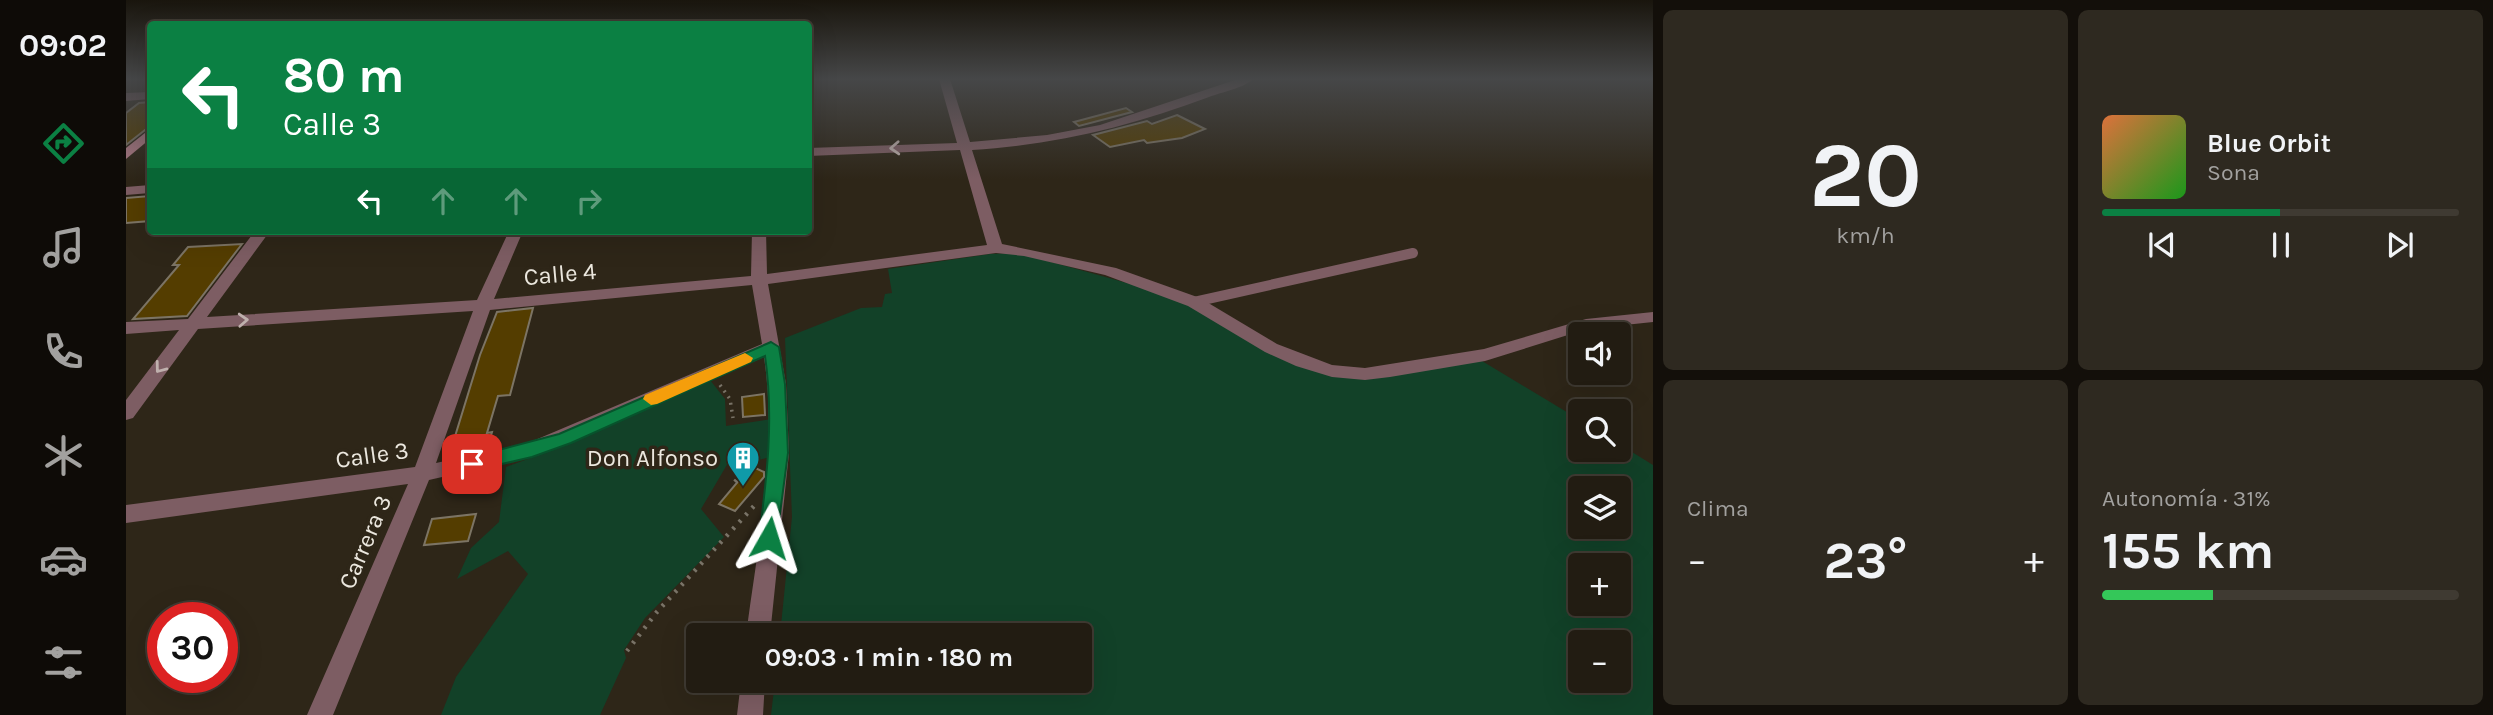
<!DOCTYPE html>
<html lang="es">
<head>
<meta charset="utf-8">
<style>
  body { margin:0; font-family:Karla,sans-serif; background:#2e2920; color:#f1f3f6; height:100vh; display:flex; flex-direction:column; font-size:26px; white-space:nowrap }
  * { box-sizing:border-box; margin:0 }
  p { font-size:23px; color:#a2a19f }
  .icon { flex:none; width:38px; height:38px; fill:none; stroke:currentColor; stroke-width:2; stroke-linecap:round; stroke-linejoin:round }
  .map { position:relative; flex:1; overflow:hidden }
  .panel { display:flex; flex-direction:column; gap:10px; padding:10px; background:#130f0a; width:840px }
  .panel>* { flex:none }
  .banner { position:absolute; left:21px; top:21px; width:665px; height:214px; border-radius:7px; box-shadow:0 7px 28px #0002,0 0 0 2px #3f3a32; background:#0b8043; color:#fff; overflow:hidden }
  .buttons { position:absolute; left:1442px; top:322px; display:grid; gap:14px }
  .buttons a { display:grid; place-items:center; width:63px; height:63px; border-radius:7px; background:#221c12; box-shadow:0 7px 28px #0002,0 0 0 2px #3f3a32; font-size:35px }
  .speed { position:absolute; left:21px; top:602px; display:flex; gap:14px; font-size:35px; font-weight:700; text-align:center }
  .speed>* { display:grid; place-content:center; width:91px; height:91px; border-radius:50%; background:#221c12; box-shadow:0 7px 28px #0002,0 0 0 2px #3f3a32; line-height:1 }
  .speed .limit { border:10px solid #d22; background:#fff; color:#111 }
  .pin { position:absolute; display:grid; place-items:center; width:60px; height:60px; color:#fff; margin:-30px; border-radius:14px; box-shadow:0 4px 10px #0006 }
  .me { position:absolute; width:77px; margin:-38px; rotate:6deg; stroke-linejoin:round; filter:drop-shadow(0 0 5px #0008) }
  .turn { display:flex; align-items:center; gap:24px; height:147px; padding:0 21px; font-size:32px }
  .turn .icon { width:91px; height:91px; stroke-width:2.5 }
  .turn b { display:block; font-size:49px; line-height:60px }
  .lanes { display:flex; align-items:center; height:66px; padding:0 21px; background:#0003; justify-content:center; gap:35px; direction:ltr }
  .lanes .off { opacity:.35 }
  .big { font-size:52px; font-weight:700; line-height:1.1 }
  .panel .tile { flex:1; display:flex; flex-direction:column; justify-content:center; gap:10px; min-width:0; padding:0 24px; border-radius:10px; background:#2e2920 }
  .panel .dial { align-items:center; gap:0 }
  .dial b { font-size:91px; line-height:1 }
  .song { display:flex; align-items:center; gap:21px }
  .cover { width:84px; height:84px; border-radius:10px; background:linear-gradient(135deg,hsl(20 70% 55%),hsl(120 70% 35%)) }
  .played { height:7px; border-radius:4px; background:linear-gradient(90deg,#0b8043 50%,#3f3a32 50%) }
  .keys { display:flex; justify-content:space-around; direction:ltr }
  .heat { display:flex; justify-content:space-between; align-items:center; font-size:38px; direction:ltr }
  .charge { height:10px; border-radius:5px; background:linear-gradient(90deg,#34c759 31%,#3f3a32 0) }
  .panel .tiles { flex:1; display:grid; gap:10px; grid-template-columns:repeat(2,1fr) }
  .trip { position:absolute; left:560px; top:623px; width:406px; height:70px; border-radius:7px; background:#221c12; box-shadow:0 7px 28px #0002,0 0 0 2px #3f3a32; font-weight:700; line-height:70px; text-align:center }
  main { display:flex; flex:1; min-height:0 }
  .menu { display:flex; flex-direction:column; width:126px; justify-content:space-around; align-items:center; background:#0e0b07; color:#a2a19f }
  .menu .icon { width:49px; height:49px }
  .menu .selected { color:#0b8043 }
  .menu b { font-size:32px; color:#f1f3f6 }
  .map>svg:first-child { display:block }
</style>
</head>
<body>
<main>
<nav class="menu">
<b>09:02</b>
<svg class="icon selected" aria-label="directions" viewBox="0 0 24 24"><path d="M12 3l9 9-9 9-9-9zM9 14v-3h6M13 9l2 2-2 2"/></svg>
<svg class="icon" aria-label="music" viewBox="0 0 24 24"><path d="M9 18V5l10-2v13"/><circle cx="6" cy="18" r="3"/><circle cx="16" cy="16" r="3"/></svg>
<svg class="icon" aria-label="phone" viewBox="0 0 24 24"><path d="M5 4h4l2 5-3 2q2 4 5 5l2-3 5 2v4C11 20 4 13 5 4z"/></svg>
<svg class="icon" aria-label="climate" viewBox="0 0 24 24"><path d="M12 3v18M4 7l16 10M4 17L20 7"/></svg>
<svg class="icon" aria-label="car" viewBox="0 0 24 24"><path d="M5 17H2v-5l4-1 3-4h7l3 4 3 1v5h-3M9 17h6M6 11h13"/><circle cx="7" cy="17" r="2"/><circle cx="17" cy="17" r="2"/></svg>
<svg class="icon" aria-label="filters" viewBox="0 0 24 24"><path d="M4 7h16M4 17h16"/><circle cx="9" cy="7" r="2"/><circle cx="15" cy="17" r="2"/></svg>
</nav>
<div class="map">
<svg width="1527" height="715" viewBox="0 0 1527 715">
  <rect width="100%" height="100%" fill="#2e2618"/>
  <!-- green -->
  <path fill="#124128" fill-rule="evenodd" d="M893,253L1044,295L1178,364L1224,375L1351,358L1454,420V450H1493V444L1527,465V715H645L649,681H954V635H654L666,517L659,338L735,308L756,307L759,294L766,293L762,269L864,254ZM1454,488H1493V527H1454ZM1454,565H1493V604H1454ZM1454,642H1493V681H1454Z
    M584,380L599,399L600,426L646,419L647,456L626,462L602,463L575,509L598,537L519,618L498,650L500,658L474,715H315L330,677L402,574L382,551L331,579L345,548L373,522L380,467L432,448Z"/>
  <!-- building -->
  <path fill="#543d00" stroke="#7c7464" stroke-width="2" d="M24,102V126L0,145V113L13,103Z
    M1000,108L1006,112L953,126L948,122Z
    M1051,115L1079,129L1056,138L1021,143L1018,140L984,147L967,135L1021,121L1026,124Z
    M24,196V221L0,223V198Z
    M116,244L61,316L7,319L53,265H47L62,247Z
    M407,308L384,395L372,396L361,433L366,432L361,449L323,456L354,355L371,312Z
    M638,394L639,415L617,417L616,397Z
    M625,466L638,472V477L609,511L593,504Z
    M350,514L342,541L298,545L306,519Z"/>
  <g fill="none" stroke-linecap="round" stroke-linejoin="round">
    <!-- path-far1 -->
    <path stroke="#797367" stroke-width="3.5" stroke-dasharray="2 5" stroke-linecap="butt" d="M594,385L604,399L607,418"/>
    <!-- path -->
    <path stroke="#797367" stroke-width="4.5" stroke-dasharray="2.5 7" stroke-linecap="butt" d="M609,482L626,462L631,461
      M501,651L530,613L628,506"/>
    <!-- lane -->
    <path stroke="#7d5d63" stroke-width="10" d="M1068,302L1287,253"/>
    <!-- street -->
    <path fill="#7d5d63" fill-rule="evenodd" d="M813,79H824L844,142L921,135L974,125L1112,79H1127C1118,88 1096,92 1083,97C1006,126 929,145 846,150L876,244L990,268L1074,298L1151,344L1206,365L1239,368L1358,349L1460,319L1527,312V322L1461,329L1359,361L1264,377L1239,380L1206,377L1170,366L1139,352L1062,306L979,275L898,256L870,253L642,284L660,384L663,453L644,635H620C632,543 652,449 638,357L413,455L303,480L207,715H181L282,484L0,523V505L289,467L347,311L72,329L7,418L0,420V400L53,330L0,334V322L62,319L129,231H144L81,317L351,300L383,231H397L368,299L625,276L626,231H640L641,274L861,245L834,150L682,156V148L831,143ZM626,285L636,344L402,443L310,463L364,310Z
      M0,93L24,92V99L0,101Z
      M24,185V193L0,195V187Z
      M615,681H639L637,715H611Z"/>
    <!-- secondary -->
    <path fill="#ae7a85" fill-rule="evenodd" d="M24,129V139L0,159V148Z"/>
  </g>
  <!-- one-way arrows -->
  <defs><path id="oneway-chevron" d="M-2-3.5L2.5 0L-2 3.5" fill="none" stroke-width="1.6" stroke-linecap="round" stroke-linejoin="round" transform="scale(1.75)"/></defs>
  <g stroke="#bfb0ad">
    <use href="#oneway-chevron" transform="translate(769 148) rotate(177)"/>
    <use href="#oneway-chevron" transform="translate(117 320) rotate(-3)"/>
    <use href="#oneway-chevron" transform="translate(34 368) rotate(127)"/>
  </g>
  <!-- sky -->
  <linearGradient id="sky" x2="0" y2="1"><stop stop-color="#19150d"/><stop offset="0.44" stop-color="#464748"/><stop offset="1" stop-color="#464748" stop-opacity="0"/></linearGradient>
  <rect width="1527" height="179" fill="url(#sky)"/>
  <!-- route -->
  <path fill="#0b8043" stroke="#07532c" stroke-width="2" d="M645,342L653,347L659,384L662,453L650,544H636L633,538C641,477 648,418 639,356L445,443L406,457L346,471L337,464L346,457L433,434Z"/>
  <!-- slow -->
  <path fill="#f59e0b" d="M619,353L627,358L625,362L531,404L525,405L517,399L519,395Z"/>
  <!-- icons -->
  <defs>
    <symbol id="building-pin" viewBox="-11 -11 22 30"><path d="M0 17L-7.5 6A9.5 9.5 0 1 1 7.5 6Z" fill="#0f9aa8" stroke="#2e2618"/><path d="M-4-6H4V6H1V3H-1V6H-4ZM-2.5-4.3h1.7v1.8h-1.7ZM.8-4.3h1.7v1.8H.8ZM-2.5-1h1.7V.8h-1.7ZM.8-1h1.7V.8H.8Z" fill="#fff"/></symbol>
  </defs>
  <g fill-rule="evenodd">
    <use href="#building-pin" x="598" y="439" width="38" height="52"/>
  </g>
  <g text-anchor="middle" stroke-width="7" stroke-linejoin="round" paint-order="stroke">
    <!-- street labels -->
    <g font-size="24" fill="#ebe7de" stroke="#2e2618">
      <text transform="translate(434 274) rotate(-5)" y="8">Calle 4</text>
      <text transform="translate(246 455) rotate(-8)" y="8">Calle 3</text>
      <text transform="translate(239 542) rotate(-67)" y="8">Carrera 3</text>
    </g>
    <!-- poi labels -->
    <g font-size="24" fill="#ebe7de" stroke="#2e2618" text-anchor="end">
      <text x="592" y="466">Don Alfonso</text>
    </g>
  </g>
</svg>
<div class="buttons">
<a><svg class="icon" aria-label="sound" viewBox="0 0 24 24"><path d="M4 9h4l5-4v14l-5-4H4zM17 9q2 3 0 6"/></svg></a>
<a><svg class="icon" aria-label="search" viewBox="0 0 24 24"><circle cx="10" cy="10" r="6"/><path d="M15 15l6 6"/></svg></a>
<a><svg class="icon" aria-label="layers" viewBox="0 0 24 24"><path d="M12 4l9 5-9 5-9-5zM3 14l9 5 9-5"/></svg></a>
<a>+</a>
<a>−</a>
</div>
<div class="speed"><div class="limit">30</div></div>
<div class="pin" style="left:346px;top:464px;background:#d93025"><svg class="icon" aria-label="arrive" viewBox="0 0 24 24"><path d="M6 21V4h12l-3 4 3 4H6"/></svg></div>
<svg class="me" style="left:643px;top:538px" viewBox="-20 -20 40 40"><path d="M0-17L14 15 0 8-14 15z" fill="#0b8043" stroke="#fff" stroke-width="4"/></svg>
<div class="trip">09:03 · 1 min · 180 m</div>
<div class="banner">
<div class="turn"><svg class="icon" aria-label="left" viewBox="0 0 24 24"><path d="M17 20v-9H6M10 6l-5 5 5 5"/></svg><div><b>80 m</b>Calle 3</div></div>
<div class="lanes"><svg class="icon" aria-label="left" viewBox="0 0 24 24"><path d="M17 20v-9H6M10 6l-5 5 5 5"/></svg><svg class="icon off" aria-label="ahead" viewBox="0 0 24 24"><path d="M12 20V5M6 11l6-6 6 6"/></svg><svg class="icon off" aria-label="ahead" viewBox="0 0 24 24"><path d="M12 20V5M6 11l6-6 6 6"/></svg><svg class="icon off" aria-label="right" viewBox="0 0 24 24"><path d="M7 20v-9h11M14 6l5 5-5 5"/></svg></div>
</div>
</div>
<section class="panel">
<div class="tiles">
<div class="tile dial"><b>20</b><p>km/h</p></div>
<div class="tile">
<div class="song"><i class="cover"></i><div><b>Blue Orbit</b><p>Sona</p></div></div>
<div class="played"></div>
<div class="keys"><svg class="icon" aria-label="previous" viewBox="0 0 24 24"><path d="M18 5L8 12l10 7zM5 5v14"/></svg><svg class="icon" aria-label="pause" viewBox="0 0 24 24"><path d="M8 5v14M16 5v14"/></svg><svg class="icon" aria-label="next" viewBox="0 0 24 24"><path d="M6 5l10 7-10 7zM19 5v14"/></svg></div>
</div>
<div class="tile"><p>Clima</p>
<div class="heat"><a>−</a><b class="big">23°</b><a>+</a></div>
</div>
<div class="tile"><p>Autonomía · 31%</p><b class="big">155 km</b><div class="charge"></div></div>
</div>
</section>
</main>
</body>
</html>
